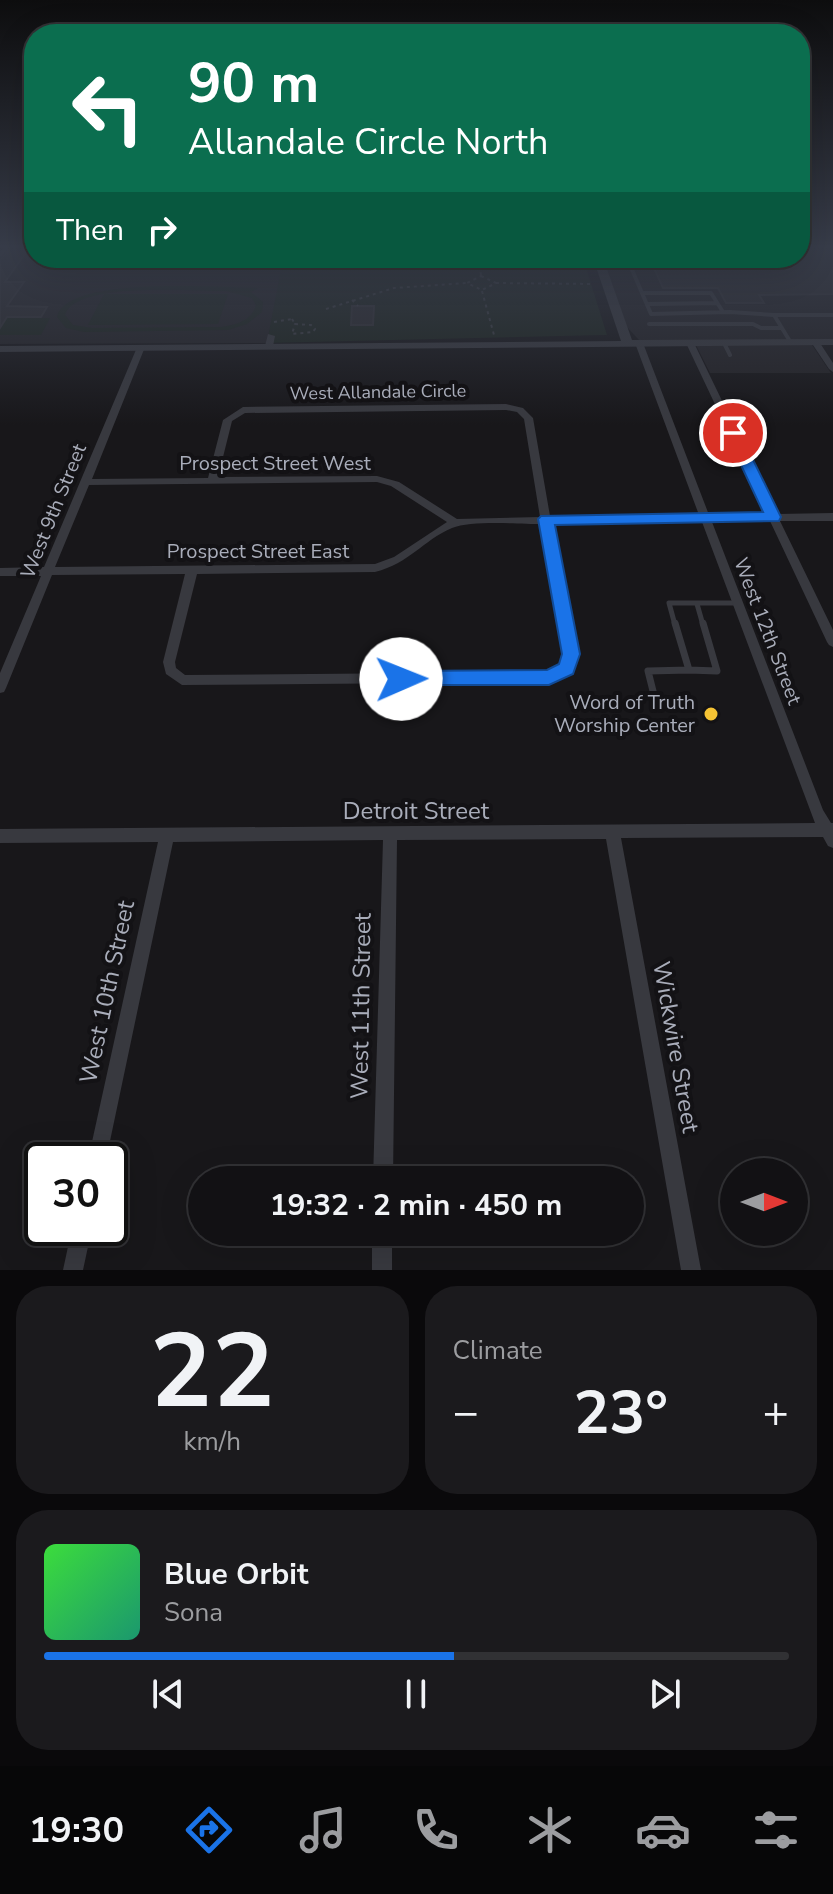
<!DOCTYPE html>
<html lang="en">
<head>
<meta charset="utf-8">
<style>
  body { margin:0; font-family:"Nunito Sans",sans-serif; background:#1b1a1d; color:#f1f3f6; height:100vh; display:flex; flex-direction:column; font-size:30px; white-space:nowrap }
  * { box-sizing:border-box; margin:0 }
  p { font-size:26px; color:#9c9da0 }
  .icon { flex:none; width:44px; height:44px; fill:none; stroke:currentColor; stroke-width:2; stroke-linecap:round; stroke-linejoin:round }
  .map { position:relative; height:1270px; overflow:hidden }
  .details { display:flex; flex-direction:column; gap:16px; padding:16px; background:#0a090b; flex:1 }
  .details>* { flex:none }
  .banner { position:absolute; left:24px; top:24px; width:786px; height:244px; border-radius:32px; box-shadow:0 8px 32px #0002,0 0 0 2px #313134; background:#0b6e4f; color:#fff; overflow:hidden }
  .needle { width:52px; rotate:90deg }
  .buttons { position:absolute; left:720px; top:1158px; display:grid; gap:16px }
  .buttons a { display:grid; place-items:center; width:88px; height:88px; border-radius:50%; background:#121114; box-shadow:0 8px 32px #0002,0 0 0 2px #313134; font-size:40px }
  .speed { position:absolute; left:24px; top:1142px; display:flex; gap:16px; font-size:40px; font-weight:700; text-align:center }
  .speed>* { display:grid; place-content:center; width:104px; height:104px; border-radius:50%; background:#121114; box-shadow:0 8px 32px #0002,0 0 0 2px #313134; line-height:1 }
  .speed .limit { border:4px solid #111; border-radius:12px; background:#fff; color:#111 }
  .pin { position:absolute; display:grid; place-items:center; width:68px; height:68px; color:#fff; margin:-34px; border:4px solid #fff; border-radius:50%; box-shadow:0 2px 8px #0007 }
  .me { position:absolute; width:88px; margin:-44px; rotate:89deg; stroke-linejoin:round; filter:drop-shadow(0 0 6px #0008) }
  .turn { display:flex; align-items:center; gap:28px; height:168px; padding:0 32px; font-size:36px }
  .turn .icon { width:104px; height:104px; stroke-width:2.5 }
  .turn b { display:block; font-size:56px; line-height:68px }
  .then { display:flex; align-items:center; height:76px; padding:0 32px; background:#0003; gap:16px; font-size:30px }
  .big { font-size:60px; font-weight:700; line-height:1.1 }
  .details .widget { flex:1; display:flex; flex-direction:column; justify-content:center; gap:12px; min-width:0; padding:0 28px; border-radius:32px; background:#1b1a1d }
  .details .dial { align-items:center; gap:0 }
  .dial b { font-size:104px; line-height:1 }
  .song { display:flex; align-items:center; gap:24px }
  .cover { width:96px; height:96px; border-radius:12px; background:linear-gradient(135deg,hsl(120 70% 55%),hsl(160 70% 35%)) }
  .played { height:8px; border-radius:4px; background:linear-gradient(90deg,#1a73e8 55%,#313134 55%) }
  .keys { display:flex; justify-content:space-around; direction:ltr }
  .heat { display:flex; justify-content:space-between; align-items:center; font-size:44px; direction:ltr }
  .details .tiles { flex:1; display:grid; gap:16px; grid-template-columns:1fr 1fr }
  .widget:last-child { grid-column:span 2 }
  .trip { position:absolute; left:188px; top:1166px; width:456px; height:80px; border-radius:40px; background:#121114; box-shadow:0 8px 32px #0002,0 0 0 2px #313134; font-weight:700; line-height:80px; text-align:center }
  .tabs { display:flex; height:128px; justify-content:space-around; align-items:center; background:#070708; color:#9c9da0 }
  .tabs .icon { width:56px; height:56px }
  .tabs .current { color:#1a73e8 }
  .tabs b { font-size:36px; color:#f1f3f6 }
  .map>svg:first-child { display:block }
</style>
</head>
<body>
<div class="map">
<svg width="833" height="1270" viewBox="0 0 833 1270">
  <rect width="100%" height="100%" fill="#18171a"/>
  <!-- built -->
  <path fill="#242327" d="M0,248H34V258H187L182,270H283L267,343L0,344Z
    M800,248H833V340H639L626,326L602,258H800Z
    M696,345H812L831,373H710Z"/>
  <!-- green -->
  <path fill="#1d251f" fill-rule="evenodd" d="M78,258H156L150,270L70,269Z
    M283,258H583L607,335L267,343Z
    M258,288L251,292L263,302L262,312L247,324L228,330L84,332L66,328L57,317C67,275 220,288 258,288ZM226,291L252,298L256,305C252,321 235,325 221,327L92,328L73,325L65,315C74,281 194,291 226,291Z
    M104,294H228L218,324L88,325Z
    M4,318H50L41,335H0V323Z"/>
  <!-- building -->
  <path fill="#2b2a2e" stroke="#323136" stroke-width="2" d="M11,248H29L5,282H24L7,306L47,307L41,317H7L0,328V260Z
    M800,248H833V294L759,295L764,303H726L718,288H663L654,268H684L679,258H800Z
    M352,306H374L373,325H351Z"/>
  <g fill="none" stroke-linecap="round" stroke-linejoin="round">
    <!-- path -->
    <path stroke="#3e4046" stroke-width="2" stroke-dasharray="3 4" stroke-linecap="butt" d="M481,275L480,268H486
      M481,276L496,283L482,290L467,283Z
      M496,283L594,284
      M482,291L494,335
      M352,300L358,306
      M326,309L394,288L466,283
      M292,319L295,324
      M274,322L292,319
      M295,324L311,325L315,329L313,332L292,334Z"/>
    <!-- service-far2 -->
    <path stroke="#38393f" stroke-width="4" d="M0,255L6,248
      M627,258L651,314L730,312L774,315
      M642,293H711L723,312
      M647,304L717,303
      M649,324H753L761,328H782
      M724,343L730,355
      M791,343L774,315H833"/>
    <!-- service-far1 -->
    <path stroke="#38393f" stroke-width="5" d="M697,604L703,625
      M675,625L669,603H736"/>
    <!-- service -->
    <path stroke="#38393f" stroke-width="7" d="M675,623L689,670L717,671L703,623
      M656,703L648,671L689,670"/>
    <!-- minor -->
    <path fill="#38393f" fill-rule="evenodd" d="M268,334L275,336L273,346L269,348L265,346Z
      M812,340H818L833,363V372L829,369L811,342Z
      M636,341L643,343L709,515L767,514L686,343L690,341L694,343L777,514L833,513V521H780L833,630V647L829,645L827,642L770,521L712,522L823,810L831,823H833V848L828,846L823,837L621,838L701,1270H681L606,839L397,840L393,1180H373L383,840L173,842L106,1160H88L158,842L0,843V829L815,823L702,522L552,524L576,661L564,678L549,682L182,685L166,674L163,662L185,574L52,575L6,688L4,692L0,693V673L41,576H0V568L44,567L138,345L145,347L92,479L208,478L223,420L243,407L506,404L523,408L533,418L550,516L699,515L635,343ZM506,410L517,412L524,419L540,517L457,519L399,482L377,476L218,477L232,421L245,413ZM377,482L391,486L447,522L394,557L375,564L55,567L89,485ZM541,524L564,660L556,670L549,672L185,675L176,668L175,662L197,574L375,572C410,563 422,541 452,528C471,520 519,524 541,524Z
      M72,1228H92L83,1270H63Z
      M372,1232H392V1270H372Z"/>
    <!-- tertiary -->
    <path fill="#38393f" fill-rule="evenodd" d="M593,258H603L632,340L833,339V345L0,352V346L621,341Z"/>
  </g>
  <!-- sky -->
  <linearGradient id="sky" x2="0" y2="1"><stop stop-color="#0d0d0e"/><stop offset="0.58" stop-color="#373c49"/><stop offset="1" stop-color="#373c49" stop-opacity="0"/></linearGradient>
  <rect width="833" height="425" fill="url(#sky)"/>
  <!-- route -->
  <path fill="#1a73e8" stroke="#114b97" stroke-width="2" d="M733,428L740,433L781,517L779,521L555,525L580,654L573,674L549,685H394L391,679L394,674L401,671L547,670L559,664L562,654L538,519L541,516L763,512L726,433Z"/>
  <!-- markers -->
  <circle fill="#f5c334" stroke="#131215" stroke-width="3" cx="711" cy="714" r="8"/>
  <g text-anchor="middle" stroke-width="8" stroke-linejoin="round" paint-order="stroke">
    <!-- far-street labels -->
    <g font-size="18" fill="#a9adba" stroke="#131215">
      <text transform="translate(378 392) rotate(-1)" y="6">West Allandale Circle</text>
    </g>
    <!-- street labels -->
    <g font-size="20" fill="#a9adba" stroke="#131215">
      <text x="275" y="470">Prospect Street West</text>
      <text transform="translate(53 511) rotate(-68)" y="7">West 9th Street</text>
      <text x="258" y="558">Prospect Street East</text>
      <text transform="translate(768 631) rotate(69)" y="7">West 12th Street</text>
    </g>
    <!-- poi labels -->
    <g font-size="20" fill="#a9adba" stroke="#131215" text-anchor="end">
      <text x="695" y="709">Word of Truth<tspan x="695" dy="23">Worship Center</tspan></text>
    </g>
    <!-- near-street labels -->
    <g font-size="24" fill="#a9adba" stroke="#131215">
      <text x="416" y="819">Detroit Street</text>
      <text transform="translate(107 992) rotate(-78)" y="8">West 10th Street</text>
      <text transform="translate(361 1006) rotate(-89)" y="8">West 11th Street</text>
      <text transform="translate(676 1047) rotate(80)" y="8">Wickwire Street</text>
    </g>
  </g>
</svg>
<div class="buttons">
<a><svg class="needle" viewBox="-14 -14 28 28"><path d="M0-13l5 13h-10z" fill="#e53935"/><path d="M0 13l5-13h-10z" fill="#9c9da0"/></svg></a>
</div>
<div class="speed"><div class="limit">30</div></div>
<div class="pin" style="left:733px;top:433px;background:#d93025"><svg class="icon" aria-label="arrive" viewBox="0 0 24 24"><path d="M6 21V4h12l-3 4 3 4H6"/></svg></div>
<svg class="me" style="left:401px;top:679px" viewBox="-20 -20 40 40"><circle r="19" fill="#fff"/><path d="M0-13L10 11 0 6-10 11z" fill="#1a73e8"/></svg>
<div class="trip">19:32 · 2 min · 450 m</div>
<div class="banner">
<div class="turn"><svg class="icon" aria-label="left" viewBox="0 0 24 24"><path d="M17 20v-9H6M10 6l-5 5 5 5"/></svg><div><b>90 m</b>Allandale Circle North</div></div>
<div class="then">Then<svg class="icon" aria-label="right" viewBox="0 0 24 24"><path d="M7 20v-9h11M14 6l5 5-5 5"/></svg></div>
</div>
</div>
<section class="details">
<div class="tiles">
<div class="widget dial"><b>22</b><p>km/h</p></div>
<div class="widget"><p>Climate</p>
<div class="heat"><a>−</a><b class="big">23°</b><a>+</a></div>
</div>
<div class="widget">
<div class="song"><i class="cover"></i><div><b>Blue Orbit</b><p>Sona</p></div></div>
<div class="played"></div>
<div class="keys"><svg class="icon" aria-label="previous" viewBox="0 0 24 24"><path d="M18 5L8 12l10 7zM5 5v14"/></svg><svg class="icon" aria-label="pause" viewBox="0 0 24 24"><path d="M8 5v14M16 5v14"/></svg><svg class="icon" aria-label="next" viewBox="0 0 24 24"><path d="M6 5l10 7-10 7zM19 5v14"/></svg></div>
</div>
</div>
</section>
<nav class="tabs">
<b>19:30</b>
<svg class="icon current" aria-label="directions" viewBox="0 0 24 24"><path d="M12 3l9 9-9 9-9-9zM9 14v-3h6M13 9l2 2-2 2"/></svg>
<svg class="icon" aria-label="music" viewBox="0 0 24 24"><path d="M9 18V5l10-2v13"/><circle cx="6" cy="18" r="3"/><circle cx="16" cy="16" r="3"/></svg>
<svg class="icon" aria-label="phone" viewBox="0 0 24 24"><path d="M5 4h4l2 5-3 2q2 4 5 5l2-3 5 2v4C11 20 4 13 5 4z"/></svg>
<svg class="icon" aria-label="climate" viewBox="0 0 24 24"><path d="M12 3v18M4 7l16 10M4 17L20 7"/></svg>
<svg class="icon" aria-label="car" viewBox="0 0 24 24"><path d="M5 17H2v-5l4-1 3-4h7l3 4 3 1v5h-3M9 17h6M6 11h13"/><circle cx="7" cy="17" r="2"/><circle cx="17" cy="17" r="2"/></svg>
<svg class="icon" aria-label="filters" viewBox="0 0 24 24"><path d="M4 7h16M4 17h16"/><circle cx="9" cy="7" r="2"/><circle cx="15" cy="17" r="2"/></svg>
</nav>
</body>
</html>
